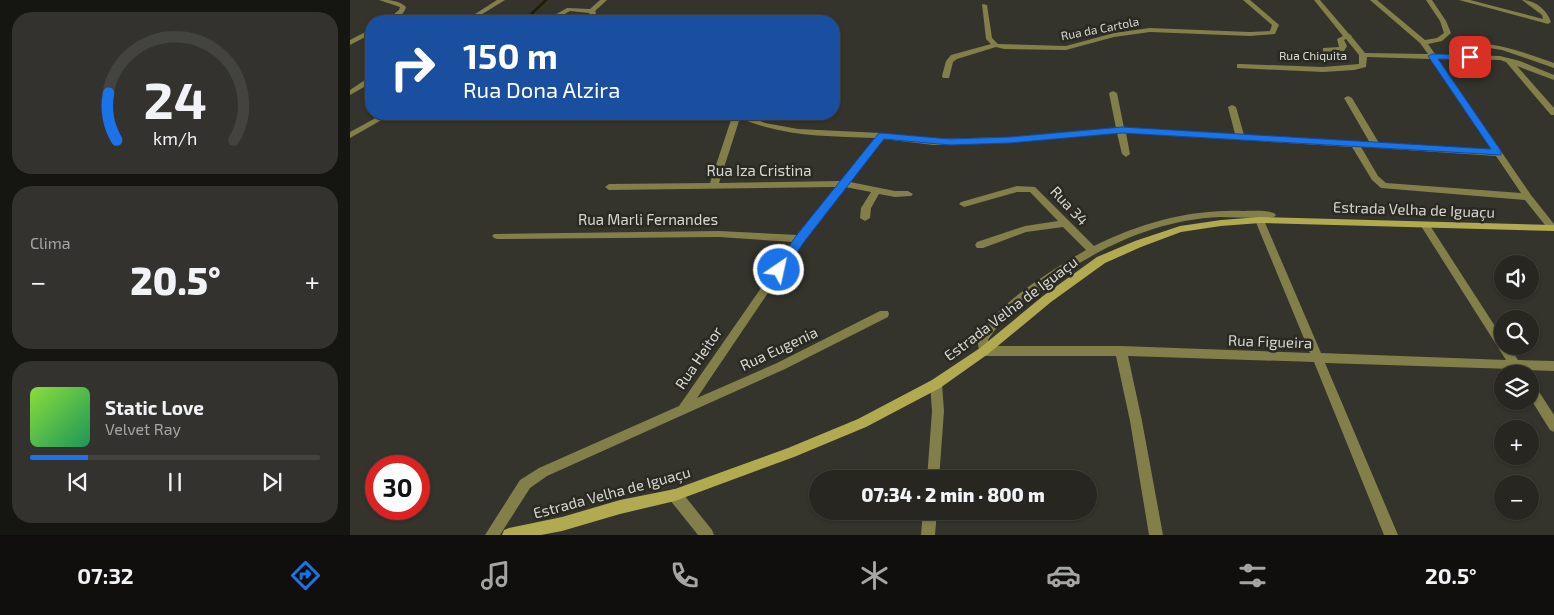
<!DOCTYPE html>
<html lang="pt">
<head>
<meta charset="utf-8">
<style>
  body { margin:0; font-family:"Exo 2",sans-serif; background:#33322e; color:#f1f3f6; height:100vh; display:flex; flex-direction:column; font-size:19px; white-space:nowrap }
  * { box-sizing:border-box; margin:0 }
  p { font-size:16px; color:#a4a5a5 }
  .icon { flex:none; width:28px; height:28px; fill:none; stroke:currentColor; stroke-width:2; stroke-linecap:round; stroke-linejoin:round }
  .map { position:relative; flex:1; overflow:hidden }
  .sheet { display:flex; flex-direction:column; gap:12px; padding:12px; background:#151512; width:350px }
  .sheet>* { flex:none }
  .top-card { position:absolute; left:15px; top:15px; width:475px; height:105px; border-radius:20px; box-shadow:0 1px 4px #0004,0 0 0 1px #43433f; background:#1a4fa0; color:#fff; overflow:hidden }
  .fabs { position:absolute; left:1144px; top:255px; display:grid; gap:10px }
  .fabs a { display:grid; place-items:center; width:45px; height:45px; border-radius:50%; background:#272621; box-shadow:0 1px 4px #0004,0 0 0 1px #43433f; font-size:25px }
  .speed { position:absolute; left:15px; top:455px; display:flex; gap:10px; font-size:25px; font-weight:700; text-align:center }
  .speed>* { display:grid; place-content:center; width:65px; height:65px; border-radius:50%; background:#272621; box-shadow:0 1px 4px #0004,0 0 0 1px #43433f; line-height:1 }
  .speed .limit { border:8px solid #d22; background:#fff; color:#111 }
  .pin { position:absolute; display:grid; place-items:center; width:42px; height:42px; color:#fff; margin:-21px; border-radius:10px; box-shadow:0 2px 8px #0006 }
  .me { position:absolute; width:55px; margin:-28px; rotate:34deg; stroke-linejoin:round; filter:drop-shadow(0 0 4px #0008) }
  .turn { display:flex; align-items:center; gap:18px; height:105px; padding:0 15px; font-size:22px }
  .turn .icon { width:65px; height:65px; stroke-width:2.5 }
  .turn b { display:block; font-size:35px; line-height:42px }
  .big { font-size:38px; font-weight:800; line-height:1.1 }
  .sheet .widget { flex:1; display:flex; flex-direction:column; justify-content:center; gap:8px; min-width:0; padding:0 18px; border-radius:20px; background:#33322e }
  .sheet .dial { align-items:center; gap:0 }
  .dial svg { height:130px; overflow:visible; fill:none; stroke:#43433f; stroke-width:7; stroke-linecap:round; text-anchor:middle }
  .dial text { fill:#f1f3f6; stroke:none }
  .song { display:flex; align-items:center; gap:15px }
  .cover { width:60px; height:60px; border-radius:8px; background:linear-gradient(135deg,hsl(90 70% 55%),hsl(150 70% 35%)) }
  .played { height:5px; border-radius:2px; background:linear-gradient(90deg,#1a73e8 20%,#43433f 20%) }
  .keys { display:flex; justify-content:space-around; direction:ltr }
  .heat { display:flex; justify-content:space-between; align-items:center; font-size:28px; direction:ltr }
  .trip { position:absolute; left:459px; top:470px; width:288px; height:50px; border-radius:25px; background:#272621; box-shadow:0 1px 4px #0004,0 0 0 1px #43433f; font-weight:800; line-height:50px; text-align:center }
  .dock { display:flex; height:80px; justify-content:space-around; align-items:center; background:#100f0d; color:#a4a5a5 }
  .dock .icon { width:35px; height:35px }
  .dock .active { color:#1a73e8 }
  .dock b { font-size:22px; color:#f1f3f6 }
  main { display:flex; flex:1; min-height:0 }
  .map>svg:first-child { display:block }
</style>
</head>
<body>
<main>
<section class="sheet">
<div class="widget dial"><svg viewBox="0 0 100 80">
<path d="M14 69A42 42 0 1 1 86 69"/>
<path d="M14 69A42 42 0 0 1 9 40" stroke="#1a73e8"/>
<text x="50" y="56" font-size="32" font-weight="700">24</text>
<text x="50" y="72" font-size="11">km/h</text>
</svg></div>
<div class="widget"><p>Clima</p>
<div class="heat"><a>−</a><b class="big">20.5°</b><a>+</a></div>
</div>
<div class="widget">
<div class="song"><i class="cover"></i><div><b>Static Love</b><p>Velvet Ray</p></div></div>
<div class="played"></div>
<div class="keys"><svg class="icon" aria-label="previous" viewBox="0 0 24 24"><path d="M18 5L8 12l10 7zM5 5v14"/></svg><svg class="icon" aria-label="pause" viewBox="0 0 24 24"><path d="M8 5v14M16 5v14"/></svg><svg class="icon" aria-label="next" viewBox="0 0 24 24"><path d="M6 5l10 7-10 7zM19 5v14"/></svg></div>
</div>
</section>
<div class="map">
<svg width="1204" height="535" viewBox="0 0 1204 535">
  <rect width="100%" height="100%" fill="#34332c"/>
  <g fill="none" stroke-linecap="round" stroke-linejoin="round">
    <!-- stream -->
    <path stroke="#1f1d03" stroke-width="2.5" d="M174,21L196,0"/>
    <!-- minor -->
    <path fill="#837f4a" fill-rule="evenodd" d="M29,0C39,0 49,0 56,7C54,16 43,21 35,21L49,10L50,7Z
      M147,0H155L121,21H114Z
      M250,0H257L245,11L249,21H243L239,13L220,11L202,21H194L217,8L240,9Z
      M893,0H900L928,24L929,25L925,34L900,36L800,32L764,37L716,50L654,49L646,47L607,59L603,62L599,78H593L592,76L596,61L601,55L641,44L636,39L632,4L637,5L642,38L648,44L716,46L764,33L800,28L900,32L920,31L922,25Z
      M964,0H970L999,34L1001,35L1002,37L1015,53L1078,54L1070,43L1020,0H1027L1075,40L1087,38L1094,33L1090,21L1076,0H1082L1096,21L1101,33L1092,41L1078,44L1085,54L1150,56L1170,61L1204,75V80L1167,66L1204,108V115H1201L1156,62L1150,60L1088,59L1181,195L1204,224V231L1199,230L1175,200L1031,188L1022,180L1002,147L776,133L780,154L776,157L772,154L767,133L660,143L584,145L533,139L500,182L545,191H558L563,194L561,196L545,197L529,194L521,208L520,218L515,221L510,218L511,208L521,192L495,187L453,241L347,398L427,363L530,311H538L539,314L538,317L435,369L197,476L180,488L150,535H135L170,480L189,468L329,406L443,242L369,237L147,239L144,238L142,236L144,234L369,231L448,235L486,187L259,190L255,187L259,184L360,183L383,114H393L415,123L448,129L531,133L584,139L660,137L766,128L759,93L763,91L767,93L774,128L885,134L878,107L882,105L886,107L894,135L1020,143L994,98L998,96L1002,98L1029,143L1142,150L1081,59L1017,57L1016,67L1004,70L973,72L887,68V64H890L973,67L1009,64V55L996,39L994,40L997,46L994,51L973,52V48L989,47L987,39L993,36ZM390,118C434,137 478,136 525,138L491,181L369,183ZM1011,147L1146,156L1171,193L1036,183L1028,176Z
      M1109,0H1120L1193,19L1192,15L1172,0C1185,0 1197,10 1201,22L1198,24Z
      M21,29V34L0,45V40Z
      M1121,42C1150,44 1177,53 1204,63V68L1152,50L1119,45L1117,44Z
      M18,78H21V83L0,95V90Z
      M33,114H42L0,138V132Z
      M667,186L685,187L744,246C791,223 840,209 893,211C903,211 915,210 924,213L926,215L924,217L913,218L971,353L1156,360L1071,226L1073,224H1079L1152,337V346H1159L1168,360L1204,361V371L1175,370L1177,374H1165L1162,369L975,363L1048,535H1034L964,362L778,356L792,421L813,535H799L780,421L766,356H634L630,354L627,340C645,304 702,270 736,250L713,227L676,232L633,248H627L625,245L627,242L675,226L708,221L680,192H667L614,207L609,204L611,202ZM870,217L907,218L905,220L960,353L771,346H639L638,340C649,322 667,309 684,295C737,253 800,220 870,217Z
      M586,379L590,380L592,384L594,411L589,479H577L582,411L580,384L582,380Z
      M1180,383L1184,384L1204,415V432L1200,430L1180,398Z
      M325,489L330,490L362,530L364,535H348L320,500L318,495L320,490Z
      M573,511H587L585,535H571Z"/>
    <!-- secondary -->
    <path fill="#b1aa51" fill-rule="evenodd" d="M910,217L1204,225V231L910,223L871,226L831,232L791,247L755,263L701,302L638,354L590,388L516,427L444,457L325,501L270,514L212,531L191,535H152L154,530L159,528L212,517L270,500L325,489L438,448L508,419L582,380L630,348L693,296L747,257L785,241L830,226L871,220Z"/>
  </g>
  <!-- route -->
  <path fill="#1a73e8" stroke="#114b97" d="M1082,54L1120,55L1124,57L1120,60L1088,59L1151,151V155L772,133L660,143L600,145L534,139L454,242L433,273H425L423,270L446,236L528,134L531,133L600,139L660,137L772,127L1141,149L1078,56Z"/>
  <g text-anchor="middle" stroke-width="5" stroke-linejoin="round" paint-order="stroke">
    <!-- far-street labels -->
    <g font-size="12" fill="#d8d8d3" stroke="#2a2922">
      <text transform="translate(750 29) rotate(-11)" y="4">Rua da Cartola</text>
      <text x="963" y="60">Rua Chiquita</text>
    </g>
    <!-- street labels -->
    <g font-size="15" fill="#d8d8d3" stroke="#2a2922">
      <text x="409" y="176">Rua Iza Cristina</text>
      <text transform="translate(719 206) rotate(47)" y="5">Rua 34</text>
      <text transform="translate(1064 210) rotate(2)" y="5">Estrada Velha de Iguaçu</text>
      <text x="298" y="225">Rua Marli Fernandes</text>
      <text transform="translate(661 309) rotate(-37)" y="5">Estrada Velha de Iguaçu</text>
      <text transform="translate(920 342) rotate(2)" y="5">Rua Figueira</text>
      <text transform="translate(429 349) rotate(-25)" y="5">Rua Eugenia</text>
      <text transform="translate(349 358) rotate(-56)" y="5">Rua Heitor</text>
      <text transform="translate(262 493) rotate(-15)" y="5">Estrada Velha de Iguaçu</text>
    </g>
  </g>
</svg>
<div class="fabs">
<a><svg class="icon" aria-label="sound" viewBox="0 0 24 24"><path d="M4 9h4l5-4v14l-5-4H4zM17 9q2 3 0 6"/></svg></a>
<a><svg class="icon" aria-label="search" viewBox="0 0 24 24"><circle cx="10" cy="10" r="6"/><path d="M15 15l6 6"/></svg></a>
<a><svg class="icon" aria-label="layers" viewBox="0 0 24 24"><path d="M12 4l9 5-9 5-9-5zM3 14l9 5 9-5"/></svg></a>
<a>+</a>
<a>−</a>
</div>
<div class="speed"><div class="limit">30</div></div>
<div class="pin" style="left:1120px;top:57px;background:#d93025"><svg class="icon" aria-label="arrive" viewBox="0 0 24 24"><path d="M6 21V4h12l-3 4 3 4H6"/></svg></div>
<svg class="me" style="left:429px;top:270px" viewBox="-20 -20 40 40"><circle r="17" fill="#1a73e8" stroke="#fff" stroke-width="3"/><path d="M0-11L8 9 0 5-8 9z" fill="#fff"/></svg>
<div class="trip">07:34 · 2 min · 800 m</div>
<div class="top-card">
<div class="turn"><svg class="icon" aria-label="right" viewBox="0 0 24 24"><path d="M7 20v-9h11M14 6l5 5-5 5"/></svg><div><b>150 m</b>Rua Dona Alzira</div></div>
</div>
</div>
</main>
<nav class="dock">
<b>07:32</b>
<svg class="icon active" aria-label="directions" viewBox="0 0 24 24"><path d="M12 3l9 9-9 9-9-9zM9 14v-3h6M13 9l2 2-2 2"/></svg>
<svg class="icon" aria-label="music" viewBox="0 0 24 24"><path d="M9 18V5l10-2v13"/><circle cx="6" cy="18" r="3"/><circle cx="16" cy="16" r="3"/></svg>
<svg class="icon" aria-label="phone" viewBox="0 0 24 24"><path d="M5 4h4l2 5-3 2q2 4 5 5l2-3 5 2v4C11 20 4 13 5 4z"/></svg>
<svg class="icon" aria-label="climate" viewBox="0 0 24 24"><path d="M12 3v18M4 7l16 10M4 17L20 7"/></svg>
<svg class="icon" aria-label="car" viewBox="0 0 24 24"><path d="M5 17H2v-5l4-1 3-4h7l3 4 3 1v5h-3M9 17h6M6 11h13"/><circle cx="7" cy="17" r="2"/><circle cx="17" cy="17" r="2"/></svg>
<svg class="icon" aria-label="filters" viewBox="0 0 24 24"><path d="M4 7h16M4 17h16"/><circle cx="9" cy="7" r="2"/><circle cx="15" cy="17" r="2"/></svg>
<b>20.5°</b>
</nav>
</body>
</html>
